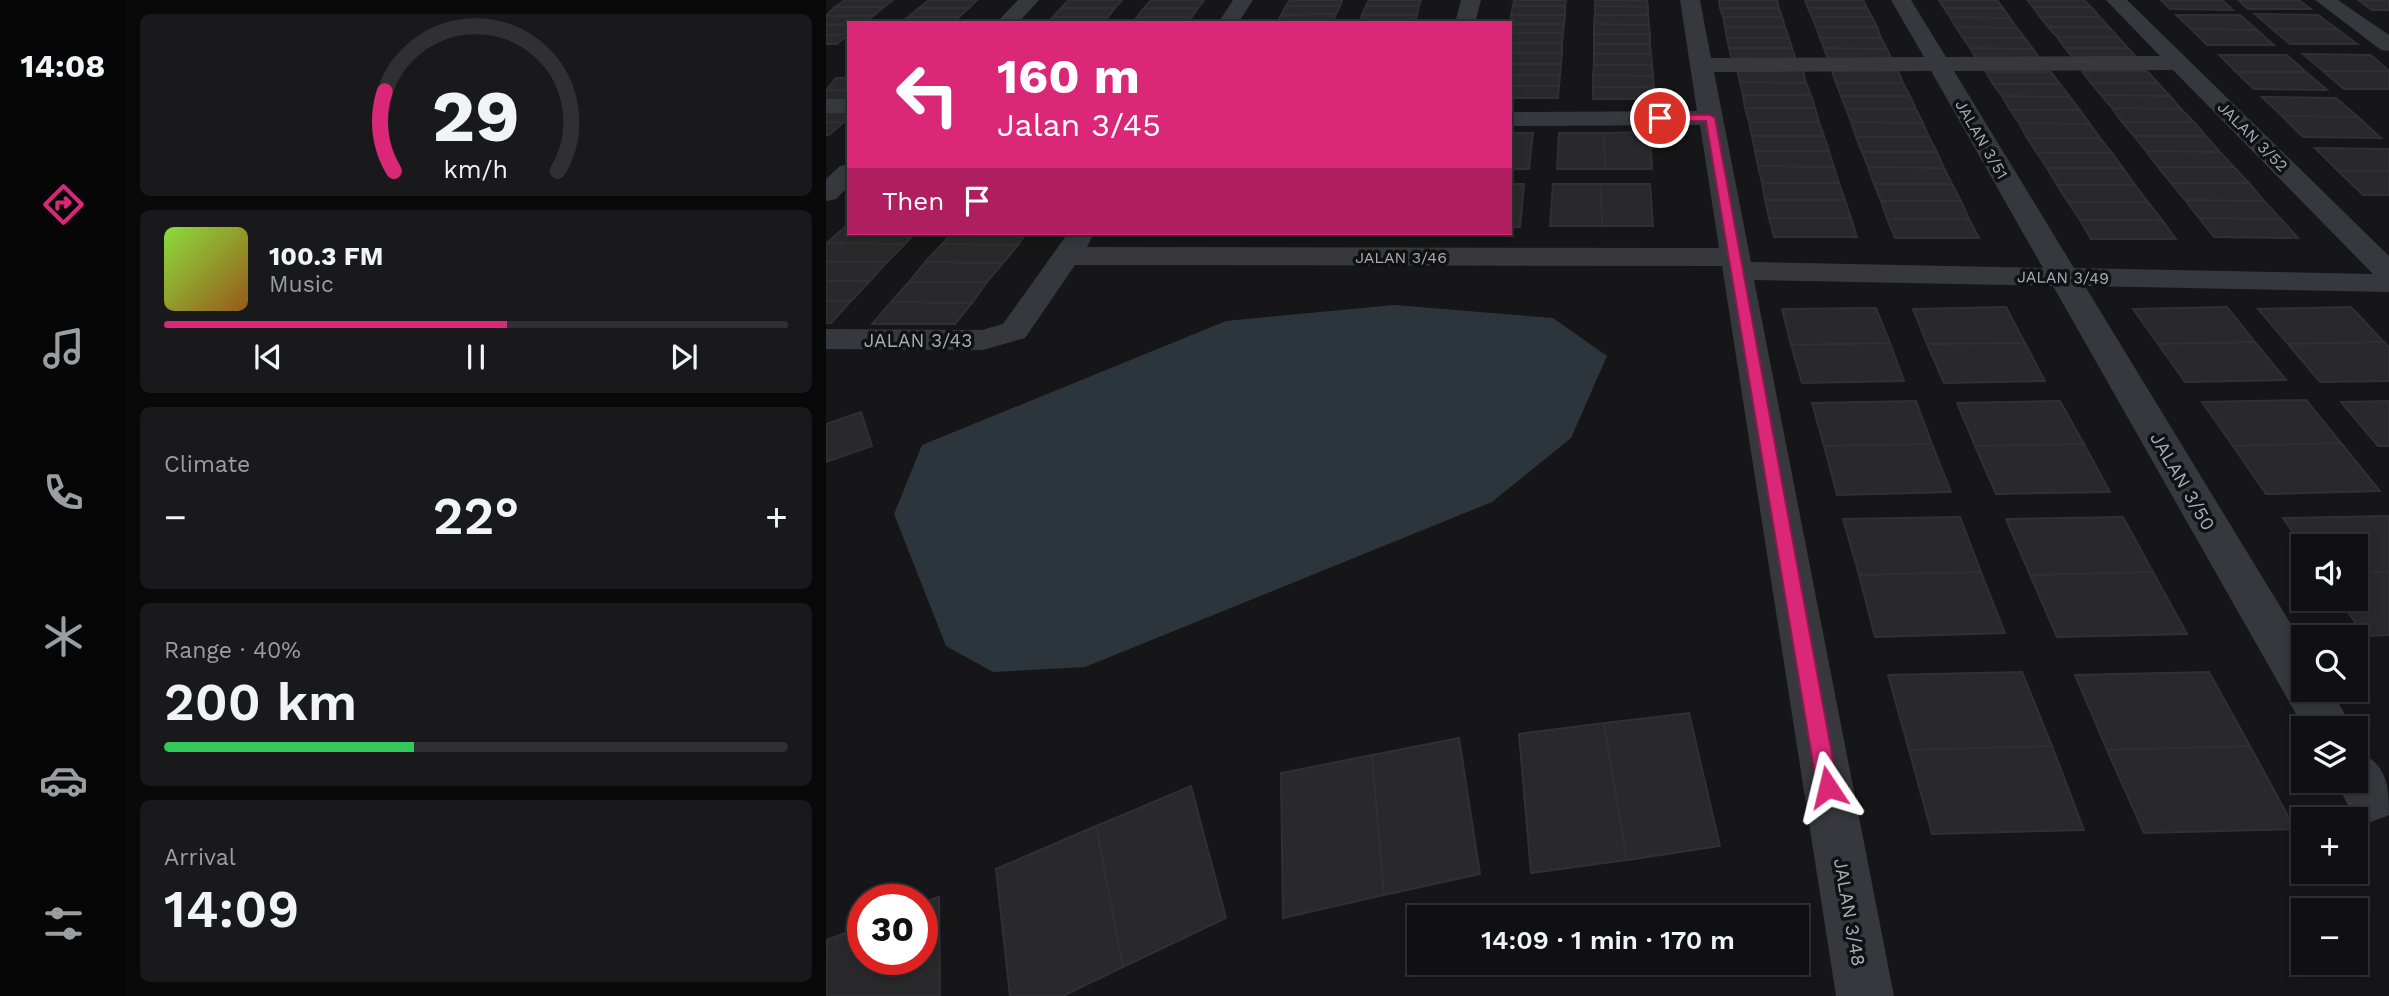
<!DOCTYPE html>
<html lang="en">
<head>
<meta charset="utf-8">
<style>
  body { margin:0; font-family:"Work Sans",sans-serif; background:#19191b; color:#f1f3f6; height:100vh; display:flex; flex-direction:column; font-size:26px; white-space:nowrap }
  * { box-sizing:border-box; margin:0 }
  p { font-size:23px; color:#9c9d9f }
  .icon { flex:none; width:38px; height:38px; fill:none; stroke:currentColor; stroke-width:2; stroke-linecap:round; stroke-linejoin:round }
  .map { position:relative; flex:1; overflow:hidden }
  .panel { display:flex; flex-direction:column; gap:14px; padding:14px; background:#09090a; width:700px }
  .panel>* { flex:none }
  .top-card { position:absolute; left:21px; top:21px; width:665px; height:214px; border-radius:0px; box-shadow:0 4px 10px #0003,0 0 0 2px #303032; background:#db2777; color:#fff; overflow:hidden }
  .fabs { position:absolute; left:1465px; top:534px; display:grid; gap:14px }
  .fabs a { display:grid; place-items:center; width:77px; height:77px; border-radius:0px; background:#101012; box-shadow:0 4px 10px #0003,0 0 0 2px #303032; font-size:35px }
  .speed { position:absolute; left:21px; top:884px; display:flex; gap:14px; font-size:35px; font-weight:700; text-align:center }
  .speed>* { display:grid; place-content:center; width:91px; height:91px; border-radius:50%; background:#101012; box-shadow:0 4px 10px #0003,0 0 0 2px #303032; line-height:1 }
  .speed .limit { border:10px solid #d22; background:#fff; color:#111 }
  .pin { position:absolute; display:grid; place-items:center; width:60px; height:60px; color:#fff; margin:-30px; border:4px solid #fff; border-radius:50%; box-shadow:0 2px 7px #0007 }
  .me { position:absolute; width:77px; margin:-38px; rotate:350deg; stroke-linejoin:round; filter:drop-shadow(0 0 5px #0008) }
  .turn { display:flex; align-items:center; gap:24px; height:147px; padding:0 35px; font-size:32px }
  .turn .icon { width:91px; height:91px; stroke-width:2.5 }
  .turn b { display:block; font-size:49px; line-height:60px }
  .then { display:flex; align-items:center; height:66px; padding:0 35px; background:#0003; gap:14px; font-size:26px }
  .big { font-size:52px; font-weight:600; line-height:1.1 }
  .panel .tile { flex:1; display:flex; flex-direction:column; justify-content:center; gap:10px; min-width:0; padding:0 24px; border-radius:10px; background:#19191b }
  .panel .dial { align-items:center; gap:0 }
  .dial svg { height:182px; overflow:visible; fill:none; stroke:#303032; stroke-width:7; stroke-linecap:round; text-anchor:middle }
  .dial text { fill:#f1f3f6; stroke:none }
  .song { display:flex; align-items:center; gap:21px }
  .cover { width:84px; height:84px; border-radius:10px; background:linear-gradient(135deg,hsl(90 70% 55%),hsl(30 70% 35%)) }
  .played { height:7px; border-radius:4px; background:linear-gradient(90deg,#db2777 55%,#303032 55%) }
  .keys { display:flex; justify-content:space-around; direction:ltr }
  .heat { display:flex; justify-content:space-between; align-items:center; font-size:38px; direction:ltr }
  .charge { height:10px; border-radius:5px; background:linear-gradient(90deg,#34c759 40%,#303032 0) }
  .trip { position:absolute; left:581px; top:905px; width:402px; height:70px; border-radius:0px; background:#101012; box-shadow:0 4px 10px #0003,0 0 0 2px #303032; font-weight:600; line-height:70px; text-align:center }
  main { display:flex; flex:1; min-height:0 }
  .tab-bar { display:flex; flex-direction:column; width:126px; justify-content:space-around; align-items:center; background:#060607; color:#9c9d9f }
  .tab-bar .icon { width:49px; height:49px }
  .tab-bar .on { color:#db2777 }
  .tab-bar b { font-size:32px; color:#f1f3f6 }
  .map>svg:first-child { display:block }
</style>
</head>
<body>
<main>
<nav class="tab-bar">
<b>14:08</b>
<svg class="icon on" aria-label="directions" viewBox="0 0 24 24"><path d="M12 3l9 9-9 9-9-9zM9 14v-3h6M13 9l2 2-2 2"/></svg>
<svg class="icon" aria-label="music" viewBox="0 0 24 24"><path d="M9 18V5l10-2v13"/><circle cx="6" cy="18" r="3"/><circle cx="16" cy="16" r="3"/></svg>
<svg class="icon" aria-label="phone" viewBox="0 0 24 24"><path d="M5 4h4l2 5-3 2q2 4 5 5l2-3 5 2v4C11 20 4 13 5 4z"/></svg>
<svg class="icon" aria-label="climate" viewBox="0 0 24 24"><path d="M12 3v18M4 7l16 10M4 17L20 7"/></svg>
<svg class="icon" aria-label="car" viewBox="0 0 24 24"><path d="M5 17H2v-5l4-1 3-4h7l3 4 3 1v5h-3M9 17h6M6 11h13"/><circle cx="7" cy="17" r="2"/><circle cx="17" cy="17" r="2"/></svg>
<svg class="icon" aria-label="filters" viewBox="0 0 24 24"><path d="M4 7h16M4 17h16"/><circle cx="9" cy="7" r="2"/><circle cx="15" cy="17" r="2"/></svg>
</nav>
<section class="panel">
<div class="tile dial"><svg viewBox="0 0 100 80">
<path d="M14 69A42 42 0 1 1 86 69"/>
<path d="M14 69A42 42 0 0 1 10 34" stroke="#db2777"/>
<text x="50" y="56" font-size="32" font-weight="700">29</text>
<text x="50" y="72" font-size="11">km/h</text>
</svg></div>
<div class="tile">
<div class="song"><i class="cover"></i><div><b>100.3 FM</b><p>Music</p></div></div>
<div class="played"></div>
<div class="keys"><svg class="icon" aria-label="previous" viewBox="0 0 24 24"><path d="M18 5L8 12l10 7zM5 5v14"/></svg><svg class="icon" aria-label="pause" viewBox="0 0 24 24"><path d="M8 5v14M16 5v14"/></svg><svg class="icon" aria-label="next" viewBox="0 0 24 24"><path d="M6 5l10 7-10 7zM19 5v14"/></svg></div>
</div>
<div class="tile"><p>Climate</p>
<div class="heat"><a>−</a><b class="big">22°</b><a>+</a></div>
</div>
<div class="tile"><p>Range · 40%</p><b class="big">200 km</b><div class="charge"></div></div>
<div class="tile"><p>Arrival</p><b class="big">14:09</b></div>
</section>
<div class="map">
<svg width="1563" height="996" viewBox="0 0 1563 996">
  <rect width="100%" height="100%" fill="#161618"/>
  <!-- water -->
  <path fill="#2c353c" d="M568,305L727,318L781,356L745,438L666,502L259,667L167,672L120,646L68,514L96,445L400,321Z"/>
  <!-- building -->
  <path fill="#29292c" stroke="#303034" stroke-width="2" d="M19,0H67L58,7H9Z
    M103,0H151L143,8H93Z
    M243,0H296L289,8H235Z
    M325,0H378L372,8H318Z
    M464,0H516L514,6H460Z
    M543,0H595L593,6H540Z
    M688,0H740L739,6H687Z
    M769,0H821L822,7L769,6Z
    M893,0H951L953,8H894Z
    M979,0H1037L1041,8H982Z
    M1113,0H1171L1177,8H1118Z
    M1201,0H1258L1265,7H1207Z
    M1335,0H1396L1407,10L1344,9Z
    M1412,0H1473L1485,9H1422Z
    M1532,0H1563V10H1546Z
    M460,6H514L510,14L455,15Z
    M540,6H593L591,15H536Z
    M687,6H739V15H685Z
    M769,6L822,7V15H769Z
    M9,7H58L47,16H0Z
    M1207,7H1265L1274,17H1214Z
    M93,8H143L133,17H82Z
    M235,8H289L282,17H227Z
    M318,8H372L366,17H311Z
    M894,8H953L956,17H897Z
    M982,8H1041L1046,17H986Z
    M1118,8H1177L1184,18L1124,17Z
    M510,14L506,23H451L455,15Z
    M1429,14L1492,15L1511,29H1446Z
    M536,15H591L588,23H533Z
    M685,15H739L738,24H684Z
    M769,15H822L823,25L768,24Z
    M1350,15H1414L1431,30L1365,29Z
    M0,16H47L38,23L0,25Z
    M82,17H133L126,23H76Z
    M227,17H282L276,23H221Z
    M311,17H366L361,23H306Z
    M897,17H956L959,27H899Z
    M986,17H1046L1051,27H990Z
    M1124,17L1184,18L1191,28L1130,27Z
    M1214,17H1274L1283,27H1222Z
    M684,24H738L737,33H684Z
    M768,24L823,25L824,34H768Z
    M0,25H23V34L0,35Z
    M899,27H959L963,38H901Z
    M990,27H1051L1055,38H994Z
    M1130,27L1191,28L1199,38H1137Z
    M1222,27H1283L1292,37H1231Z
    M1365,29L1431,30L1448,45H1381Z
    M1446,29H1511L1531,44H1464Z
    M684,33H737L736,43H684Z
    M23,34L11,44H0V35Z
    M768,34H824V44H768Z
    M1231,37H1292L1302,48H1239Z
    M901,38H963L966,48H903Z
    M994,38H1055L1061,49L998,48Z
    M1137,38H1199L1207,49L1144,48Z
    M684,43H736V53H684Z
    M768,44H824L825,54H768Z
    M903,48H966L970,60H906Z
    M998,48L1061,49L1066,60H1002Z
    M1144,48L1207,49L1215,60H1151Z
    M1239,48H1302L1312,59H1248Z
    M684,53H736L735,64H684Z
    M768,54H825L826,65H768Z
    M1477,54L1545,55L1563,71H1497Z
    M1393,55H1461L1480,72H1410Z
    M684,64H735L734,75H684Z
    M768,65H826L827,76L767,75Z
    M911,70H977L980,83L914,82Z
    M1006,71H1072L1077,83H1010Z
    M1256,71H1321L1332,83H1265Z
    M1497,71H1563V89H1518Z
    M1160,72H1225L1234,84H1167Z
    M1410,72H1480L1501,90L1428,89Z
    M684,75H734L733,86H684Z
    M767,75L827,76L828,87H767Z
    M10,78H23V90H0Z
    M914,82L980,83L985,95H917Z
    M1010,83H1077L1084,96H1015Z
    M1265,83H1332L1344,96L1275,95Z
    M1167,84H1234L1244,97L1176,96Z
    M684,86H733L732,98H684Z
    M767,87H828L829,99H767Z
    M0,90H23V101L0,102Z
    M917,95H985L989,108H919Z
    M1275,95L1344,96L1355,109L1286,108Z
    M1015,96H1084L1090,109H1020Z
    M1176,96L1244,97L1254,110H1184Z
    M1436,97L1510,98L1532,117L1456,116Z
    M919,108H989L993,122H923Z
    M1286,108L1355,109L1368,122H1296Z
    M0,109H23V118L18,122H0Z
    M1020,109H1090L1097,123L1025,122Z
    M1184,110H1254L1264,124L1193,123Z
    M1456,116L1532,117L1555,138L1477,137Z
    M0,122H18L3,135H0Z
    M923,122H993L998,136H926Z
    M1025,122L1097,123L1103,137H1030Z
    M1296,122H1368L1380,136H1308Z
    M1193,123L1264,124L1274,138H1201Z
    M824,132L826,169H779L778,133Z
    M684,133H707L703,169H684Z
    M733,133H778L779,169H731Z
    M926,136H998L1003,151H929Z
    M1308,136H1380L1394,152L1320,151Z
    M1030,137H1103L1111,152H1036Z
    M1201,138H1274L1286,153H1211Z
    M1489,148L1563,149V171H1512Z
    M929,151H1003L1008,167L932,166Z
    M1320,151L1394,152L1408,167H1332Z
    M1036,152H1111L1118,168L1042,167Z
    M1211,153H1286L1297,168H1221Z
    M932,166L1008,167L1013,183H936Z
    M1042,167L1118,168L1126,184H1048Z
    M1332,167H1408L1423,183H1345Z
    M1221,168H1297L1309,185H1231Z
    M1512,171H1563V195H1537Z
    M936,183H1013L1019,200H939Z
    M1345,183H1423L1438,201L1359,200Z
    M684,184H698L694,227H684Z
    M727,184H775L776,226H724Z
    M775,184H824L827,226H776Z
    M1048,184H1126L1135,201H1055Z
    M1231,185H1309L1322,202H1242Z
    M939,200H1019L1025,218H943Z
    M1359,200L1438,201L1455,219L1373,218Z
    M1055,201H1135L1143,219H1061Z
    M1242,202H1322L1336,220H1254Z
    M943,218H1025L1031,237H948Z
    M1373,218L1455,219L1472,238L1388,237Z
    M1061,219H1143L1153,238H1069Z
    M1254,220H1336L1350,239H1265Z
    M20,226H23V233H89L79,244L1,243Z
    M126,233H200L192,245L116,244Z
    M0,244L1,243L79,244L61,262H0Z
    M116,244L192,245L177,263L99,262Z
    M0,262H61L44,281H0Z
    M99,262L177,263L161,282H83Z
    M0,281H44L25,301H0Z
    M83,282H161L146,303L65,302Z
    M0,301H25L5,323H0Z
    M65,302L146,303L129,324H46Z
    M1180,307L1199,343L1101,344L1087,309Z
    M1401,307L1429,342L1332,344L1307,309Z
    M1525,307L1558,342L1462,344L1432,309Z
    M1050,308L1064,343L965,345L956,309Z
    M1429,342L1460,380L1359,382L1332,344Z
    M1558,342L1563,347V381L1494,382L1462,344Z
    M1064,343L1078,381L976,383L965,345Z
    M1199,343L1219,381L1118,383L1101,344Z
    M1480,400L1515,443L1407,446L1376,402Z
    M1090,401L1106,444L998,446L986,403Z
    M1234,401L1258,444L1149,446L1131,403Z
    M1563,401V446H1552L1515,402Z
    M35,412L46,446L0,462V424Z
    M1515,443L1554,491L1440,494L1407,446Z
    M1106,444L1125,492L1011,495L998,446Z
    M1258,444L1284,492L1170,494L1149,446Z
    M1563,516V572L1530,573V546L1477,547L1457,518Z
    M1134,517L1155,572L1033,575L1017,519Z
    M1297,517L1327,572L1204,575L1180,519Z
    M1155,572L1179,633L1049,637L1033,575Z
    M1327,572L1361,634L1231,637L1204,575Z
    M1563,572V635L1539,636L1512,598H1530V573Z
    M1196,672L1226,746L1083,750L1062,675Z
    M1383,672L1424,746L1281,750L1249,675Z
    M863,713L894,846L801,860L778,723Z
    M778,723L801,860L705,873L693,734Z
    M633,738L654,874L558,895L546,755Z
    M1226,746L1258,830L1106,834L1083,750Z
    M1424,746L1469,829L1318,833L1281,750Z
    M546,755L558,895L457,918L455,773Z
    M365,786L400,918L297,967L270,826Z
    M270,826L297,967L237,996H184L170,869Z
    M113,897L114,996H0L1,940L37,926V959H96V903Z"/>
  <g fill="none" stroke-linecap="round" stroke-linejoin="round">
    <!-- minor -->
    <path fill="#37383d" fill-rule="evenodd" d="M192,0H213L192,23H170Z
      M407,0H427L412,23H392Z
      M635,0H655L649,23H629Z
      M854,0H874L885,58L1098,57L1065,0H1085L1120,57L1334,56L1280,0H1301L1563,256V292L1259,286L1477,644V690H1505L1527,728H1478L1227,286L928,280L1068,996H1010L896,266L249,265L199,338L157,350L0,349V329L156,330L177,324L242,233H268L261,247L893,248L874,125L684,126V112L871,111ZM1347,70L1547,274L1248,268L1128,71ZM1105,71L1217,268L925,262L888,72Z
      M1489,0H1512L1563,35V51L1555,50Z
      M0,99H23V113H0Z
      M23,164V186L10,199L0,201V179L14,166Z
      M1530,751C1561,763 1563,785 1563,815L1545,822L1527,815L1509,780H1530Z"/>
  </g>
  <!-- route -->
  <path fill="#db2777" stroke="#8e194d" stroke-width="2" d="M834,115H884L889,118L1012,787L1009,794L1002,796L994,794L991,787L880,121H831Z"/>
  <g text-anchor="middle" stroke-width="7" stroke-linejoin="round" paint-order="stroke">
    <!-- far-street labels -->
    <g font-size="16" fill="#a8adb8" stroke="#111113">
      <text transform="translate(1427 136) rotate(45)" y="6">JALAN 3/52</text>
      <text transform="translate(1156 139) rotate(60)" y="6">JALAN 3/51</text>
      <text x="575" y="263">JALAN 3/46</text>
      <text transform="translate(1237 277) rotate(1)" y="6">JALAN 3/49</text>
    </g>
    <!-- street labels -->
    <g font-size="19" fill="#a8adb8" stroke="#111113">
      <text x="92" y="347">JALAN 3/43</text>
      <text transform="translate(1357 481) rotate(60)" y="7">JALAN 3/50</text>
      <text transform="translate(1024 912) rotate(80)" y="7">JALAN 3/48</text>
    </g>
  </g>
</svg>
<div class="fabs">
<a><svg class="icon" aria-label="sound" viewBox="0 0 24 24"><path d="M4 9h4l5-4v14l-5-4H4zM17 9q2 3 0 6"/></svg></a>
<a><svg class="icon" aria-label="search" viewBox="0 0 24 24"><circle cx="10" cy="10" r="6"/><path d="M15 15l6 6"/></svg></a>
<a><svg class="icon" aria-label="layers" viewBox="0 0 24 24"><path d="M12 4l9 5-9 5-9-5zM3 14l9 5 9-5"/></svg></a>
<a>+</a>
<a>−</a>
</div>
<div class="speed"><div class="limit">30</div></div>
<div class="pin" style="left:834px;top:118px;background:#d93025"><svg class="icon" aria-label="arrive" viewBox="0 0 24 24"><path d="M6 21V4h12l-3 4 3 4H6"/></svg></div>
<svg class="me" style="left:1002px;top:787px" viewBox="-20 -20 40 40"><path d="M0-17L14 15 0 8-14 15z" fill="#db2777" stroke="#fff" stroke-width="4"/></svg>
<div class="trip">14:09 · 1 min · 170 m</div>
<div class="top-card">
<div class="turn"><svg class="icon" aria-label="left" viewBox="0 0 24 24"><path d="M17 20v-9H6M10 6l-5 5 5 5"/></svg><div><b>160 m</b>Jalan 3/45</div></div>
<div class="then">Then<svg class="icon" aria-label="arrive" viewBox="0 0 24 24"><path d="M6 21V4h12l-3 4 3 4H6"/></svg></div>
</div>
</div>
</main>
</body>
</html>
